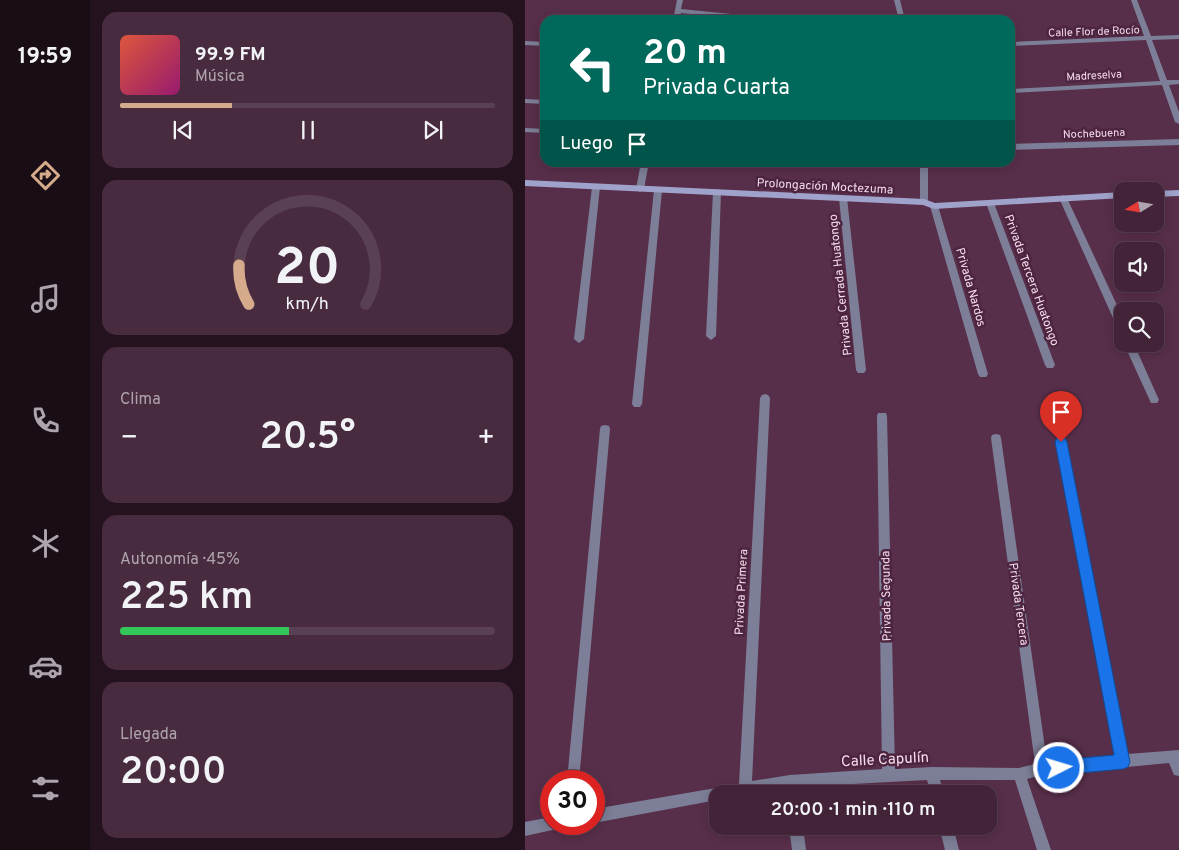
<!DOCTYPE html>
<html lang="es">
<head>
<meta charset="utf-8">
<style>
  body { margin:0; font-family:Overpass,sans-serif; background:#492b40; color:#f1f3f6; height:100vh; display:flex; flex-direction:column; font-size:19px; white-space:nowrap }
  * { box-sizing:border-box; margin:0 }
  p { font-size:16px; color:#aea4ae }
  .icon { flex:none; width:28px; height:28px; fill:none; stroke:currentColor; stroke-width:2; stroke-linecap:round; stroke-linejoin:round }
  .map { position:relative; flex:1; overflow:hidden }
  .details { display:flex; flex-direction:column; gap:12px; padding:12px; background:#24131f; width:435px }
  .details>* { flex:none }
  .guide { position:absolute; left:15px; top:15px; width:475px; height:152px; border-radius:15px; box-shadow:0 2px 12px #0003,0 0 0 1px #5a4053; background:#00695c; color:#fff; overflow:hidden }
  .needle { width:32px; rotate:259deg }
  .fabs { position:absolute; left:589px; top:182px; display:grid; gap:10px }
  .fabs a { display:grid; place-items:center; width:50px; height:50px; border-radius:10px; background:#422338; box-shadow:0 2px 12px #0003,0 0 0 1px #5a4053; font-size:25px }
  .speed { position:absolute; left:15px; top:770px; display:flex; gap:10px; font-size:25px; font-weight:700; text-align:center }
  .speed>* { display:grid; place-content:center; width:65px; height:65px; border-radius:50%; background:#422338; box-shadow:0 2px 12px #0003,0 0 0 1px #5a4053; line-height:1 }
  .speed .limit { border:8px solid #d22; background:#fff; color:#111 }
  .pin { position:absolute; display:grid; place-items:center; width:42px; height:42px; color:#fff; margin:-51px -21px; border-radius:50% 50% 50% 0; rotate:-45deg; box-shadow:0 0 5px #0007 }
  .pin .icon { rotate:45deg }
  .me { position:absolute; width:55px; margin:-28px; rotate:85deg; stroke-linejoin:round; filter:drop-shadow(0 0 4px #0008) }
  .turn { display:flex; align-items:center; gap:18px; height:105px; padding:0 20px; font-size:22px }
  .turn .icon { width:65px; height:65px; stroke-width:2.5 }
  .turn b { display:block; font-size:35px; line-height:42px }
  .then { display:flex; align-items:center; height:48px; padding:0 20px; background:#0003; gap:10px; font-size:19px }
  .big { font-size:38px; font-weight:600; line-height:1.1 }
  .details .card { flex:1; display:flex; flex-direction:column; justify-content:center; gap:8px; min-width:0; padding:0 18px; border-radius:15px; background:#492b40 }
  .details .dial { align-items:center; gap:0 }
  .dial svg { height:130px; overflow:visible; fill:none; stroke:#5a4053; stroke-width:7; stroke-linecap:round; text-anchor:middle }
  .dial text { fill:#f1f3f6; stroke:none }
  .song { display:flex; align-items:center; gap:15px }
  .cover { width:60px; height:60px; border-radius:8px; background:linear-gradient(135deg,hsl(10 70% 55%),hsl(320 70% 35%)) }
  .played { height:5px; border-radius:2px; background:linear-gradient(90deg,#d6ab8b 30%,#5a4053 30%) }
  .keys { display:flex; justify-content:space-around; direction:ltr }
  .heat { display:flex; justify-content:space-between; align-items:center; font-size:28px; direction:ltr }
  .charge { height:8px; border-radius:4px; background:linear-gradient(90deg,#34c759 45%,#5a4053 0) }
  .trip { position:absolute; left:184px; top:785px; width:288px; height:50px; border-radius:15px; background:#422338; box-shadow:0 2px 12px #0003,0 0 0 1px #5a4053; font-weight:600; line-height:50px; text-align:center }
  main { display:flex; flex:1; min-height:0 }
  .tab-bar { display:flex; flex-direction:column; width:90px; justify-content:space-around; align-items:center; background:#1a0e16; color:#aea4ae }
  .tab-bar .icon { width:35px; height:35px }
  .tab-bar .current { color:#d6ab8b }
  .tab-bar b { font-size:22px; color:#f1f3f6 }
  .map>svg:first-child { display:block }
</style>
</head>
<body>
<main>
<nav class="tab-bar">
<b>19:59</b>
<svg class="icon current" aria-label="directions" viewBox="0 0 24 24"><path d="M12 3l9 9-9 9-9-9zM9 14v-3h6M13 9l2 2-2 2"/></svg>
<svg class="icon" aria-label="music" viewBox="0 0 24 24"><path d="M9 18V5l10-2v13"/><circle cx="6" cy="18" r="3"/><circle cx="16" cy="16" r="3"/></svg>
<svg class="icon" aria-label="phone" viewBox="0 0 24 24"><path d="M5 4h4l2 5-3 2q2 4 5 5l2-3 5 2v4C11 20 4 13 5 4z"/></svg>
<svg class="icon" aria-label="climate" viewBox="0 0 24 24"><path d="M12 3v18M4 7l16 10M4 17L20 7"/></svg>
<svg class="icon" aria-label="car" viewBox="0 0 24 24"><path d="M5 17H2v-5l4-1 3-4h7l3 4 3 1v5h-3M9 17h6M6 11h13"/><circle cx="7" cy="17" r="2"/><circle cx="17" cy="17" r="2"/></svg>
<svg class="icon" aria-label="filters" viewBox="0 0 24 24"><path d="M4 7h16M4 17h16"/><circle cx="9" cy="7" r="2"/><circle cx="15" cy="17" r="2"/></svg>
</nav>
<section class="details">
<div class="card">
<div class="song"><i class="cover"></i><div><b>99.9 FM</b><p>Música</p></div></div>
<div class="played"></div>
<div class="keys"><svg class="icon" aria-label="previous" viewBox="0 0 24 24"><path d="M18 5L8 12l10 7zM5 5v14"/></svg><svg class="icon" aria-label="pause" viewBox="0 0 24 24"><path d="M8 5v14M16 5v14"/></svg><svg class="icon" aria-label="next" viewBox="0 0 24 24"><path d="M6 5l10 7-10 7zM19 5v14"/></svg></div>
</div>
<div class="card dial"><svg viewBox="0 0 100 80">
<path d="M14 69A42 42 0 1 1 86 69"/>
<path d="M14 69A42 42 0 0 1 8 45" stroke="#d6ab8b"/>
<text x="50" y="56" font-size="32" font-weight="700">20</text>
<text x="50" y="72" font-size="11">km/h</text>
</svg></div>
<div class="card"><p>Clima</p>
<div class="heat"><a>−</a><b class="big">20.5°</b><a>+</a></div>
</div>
<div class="card"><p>Autonomía · 45%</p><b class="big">225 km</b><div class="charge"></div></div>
<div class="card"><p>Llegada</p><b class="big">20:00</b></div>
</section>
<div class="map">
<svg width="654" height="850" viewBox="0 0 654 850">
  <rect width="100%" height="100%" fill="#582f4a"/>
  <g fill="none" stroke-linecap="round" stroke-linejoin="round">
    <!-- street -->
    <path fill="#7d7f98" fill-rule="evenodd" d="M152,0H158L156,9L246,18L249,20H225L156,13L154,20H148Z
      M369,0H375L380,20H374Z
      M606,0H612L626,36L654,35V39L627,40L642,80H654V84L644,85L654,112V124L650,122L637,85L485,93V89L635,81L621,40L485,46V42L619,36Z
      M0,41L20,42V46L0,45Z
      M0,99L20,100V104L0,103Z
      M0,128L20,129V133L0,132Z
      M654,139V145L485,150V144Z
      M116,162H124L119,189L115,192L111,189Z
      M395,162H403V202L399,205L395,202Z
      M71,184L75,187L59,339L54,343L49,339L67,187Z
      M133,187L137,190L117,404L115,407H109L107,404L129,190Z
      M192,189L196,192L191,336L186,340L181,336L188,192Z
      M318,195L322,198L341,370L339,373H333L331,370L314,198Z
      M538,195L542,198L598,318V333L593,329L534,198Z
      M465,200L469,203L530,365L528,368H522L520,365L461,203Z
      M409,203L413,206L463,374L461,377H455L453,374L405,206Z
      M599,344H609L634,400L632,403H626Z
      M240,394L243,395L245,398L227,781L265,775L357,769L352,416L353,413H361L362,416L370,769L407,767L494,768L510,764L466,438L467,435L471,434L475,435L476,438L522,762L590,756L531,442L532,439L536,438L540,439L541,442L603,754L654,750V776L649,775L644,763L517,775L502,779L526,850H512L490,780H415L419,794H406L402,780L272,787L273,794H260V788L230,794H192V800L69,823V809L214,784L235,398L237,395Z
      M80,425L84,426L85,429L54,781H42L75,429L76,426Z
      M26,817V824H34L32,829L0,836V822Z
      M264,826H278L281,850H267Z
      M414,826H428L434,850H420Z"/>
    <!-- secondary -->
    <path fill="#9fa2ca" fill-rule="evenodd" d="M0,180L399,199L410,203L598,192V198L409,209L398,205L0,186Z
      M654,190V196L630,197V191Z"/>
  </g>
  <!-- route -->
  <path fill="#1a73e8" stroke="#114b97" d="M536,437L540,438L542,442L605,762L603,767L598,769L534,775L528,773L526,768L528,762L534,760L589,755L530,442L532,438Z"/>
  <g text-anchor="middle" stroke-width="5" stroke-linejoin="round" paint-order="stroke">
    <!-- far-street labels -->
    <g font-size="11" fill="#f6dcec" stroke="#4d2540">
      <text transform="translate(569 31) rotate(-2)" y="4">Calle Flor de Rocío</text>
      <text transform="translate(569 75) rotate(-3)" y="4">Madreselva</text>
      <text transform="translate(569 133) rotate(-2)" y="4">Nochebuena</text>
    </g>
    <!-- street labels -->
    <g font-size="12" fill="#f6dcec" stroke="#4d2540">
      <text transform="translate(300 186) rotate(3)" y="4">Prolongación Moctezuma</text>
      <text transform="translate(507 280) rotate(70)" y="4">Privada Tercera Huatongo</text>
      <text transform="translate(315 285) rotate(-96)" y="4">Privada Cerrada Huatongo</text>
      <text transform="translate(446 287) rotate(74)" y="4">Privada Nardos</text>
      <text transform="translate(216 592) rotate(-87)" y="4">Privada Primera</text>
      <text transform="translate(361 596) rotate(-91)" y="4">Privada Segunda</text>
      <text transform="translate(494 604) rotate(82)" y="4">Privada Tercera</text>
    </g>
    <!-- near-street labels -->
    <g font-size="15" fill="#f6dcec" stroke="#4d2540">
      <text transform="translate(360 759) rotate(-3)" y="5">Calle Capulín</text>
    </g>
  </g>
</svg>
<div class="fabs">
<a><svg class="needle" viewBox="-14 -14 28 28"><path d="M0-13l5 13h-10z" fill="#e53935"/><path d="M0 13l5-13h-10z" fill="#aea4ae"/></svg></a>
<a><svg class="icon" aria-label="sound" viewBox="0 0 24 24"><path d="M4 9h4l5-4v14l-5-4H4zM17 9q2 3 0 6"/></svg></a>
<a><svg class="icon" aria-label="search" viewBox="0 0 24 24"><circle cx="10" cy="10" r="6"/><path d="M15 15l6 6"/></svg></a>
</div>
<div class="speed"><div class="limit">30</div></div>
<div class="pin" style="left:536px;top:442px;background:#d93025"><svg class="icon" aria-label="arrive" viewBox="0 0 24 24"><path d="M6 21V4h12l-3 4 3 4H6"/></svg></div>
<svg class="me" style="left:534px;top:768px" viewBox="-20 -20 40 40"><circle r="17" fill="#1a73e8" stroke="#fff" stroke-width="3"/><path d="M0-11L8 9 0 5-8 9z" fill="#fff"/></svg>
<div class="trip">20:00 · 1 min · 110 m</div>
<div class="guide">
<div class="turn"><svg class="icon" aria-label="left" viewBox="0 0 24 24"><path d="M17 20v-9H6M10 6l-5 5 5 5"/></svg><div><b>20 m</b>Privada Cuarta</div></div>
<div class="then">Luego<svg class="icon" aria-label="arrive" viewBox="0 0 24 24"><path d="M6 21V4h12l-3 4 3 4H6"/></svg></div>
</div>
</div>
</main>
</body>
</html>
